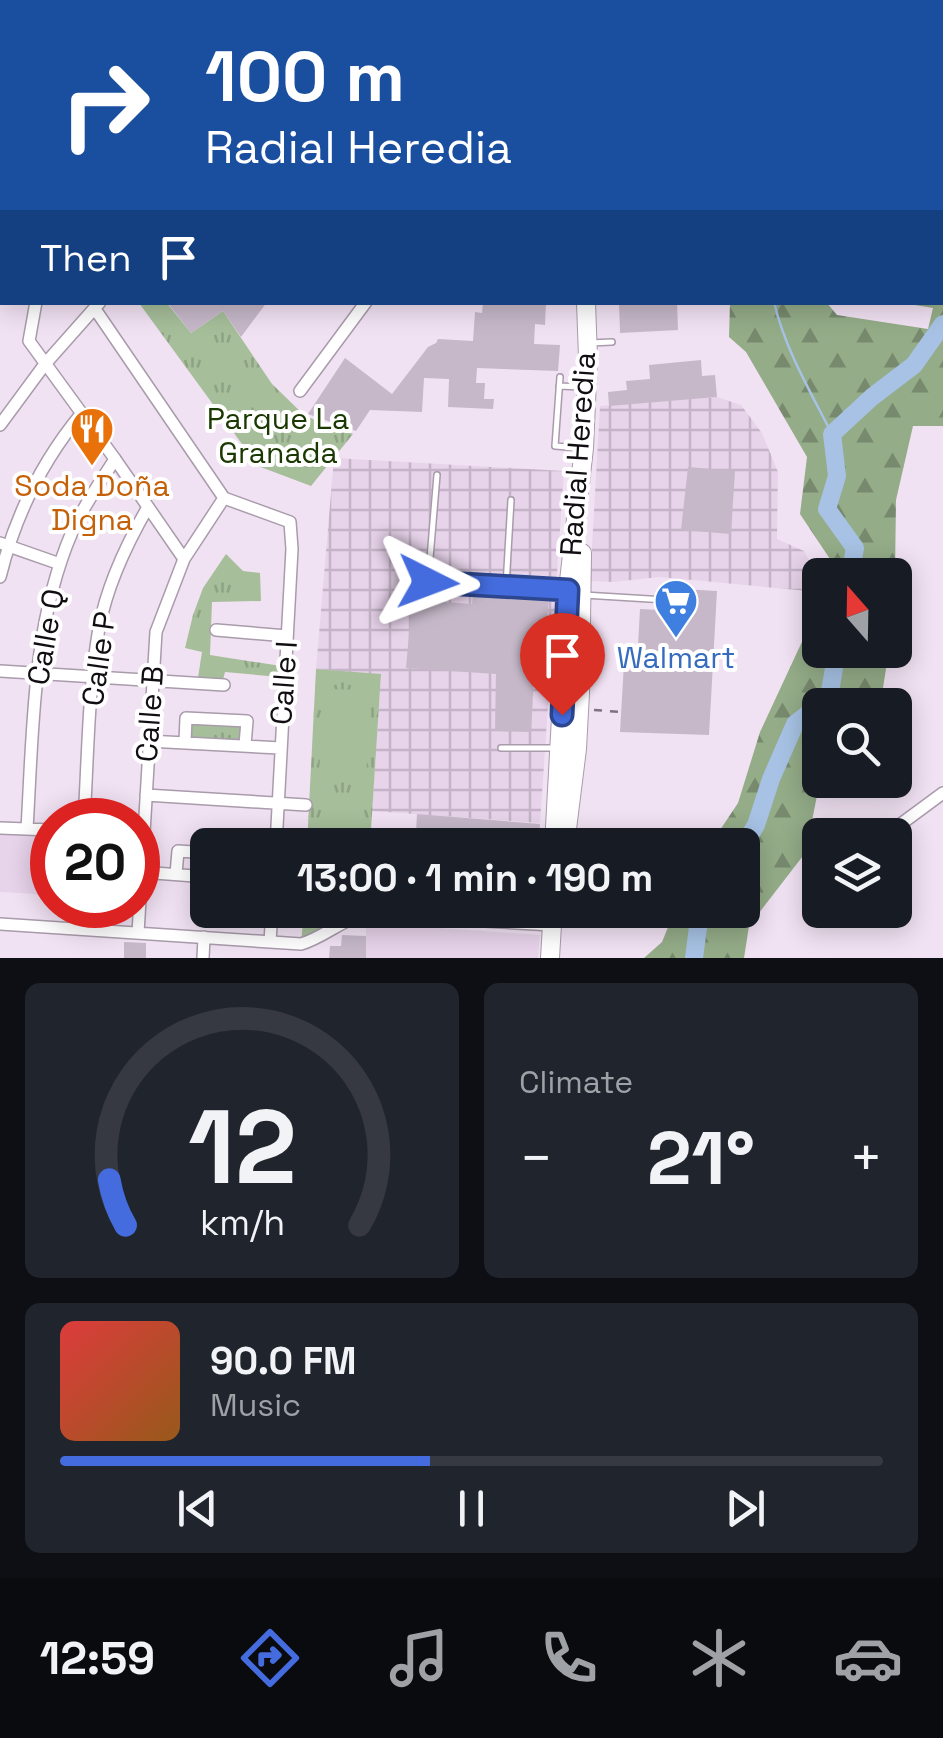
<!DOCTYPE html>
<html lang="en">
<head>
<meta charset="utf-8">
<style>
  body { margin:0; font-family:"Space Grotesk",sans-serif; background:#20242c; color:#f1f3f6; height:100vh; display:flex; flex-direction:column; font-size:38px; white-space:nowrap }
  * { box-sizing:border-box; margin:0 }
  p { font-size:32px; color:#9ea1a6 }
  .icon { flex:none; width:55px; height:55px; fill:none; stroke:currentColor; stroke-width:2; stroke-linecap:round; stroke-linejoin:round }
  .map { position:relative; height:958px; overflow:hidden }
  .panel { display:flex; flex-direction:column; gap:25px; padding:25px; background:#0d0f14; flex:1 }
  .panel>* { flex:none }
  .banner { position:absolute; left:0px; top:0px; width:945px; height:305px; box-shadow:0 5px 25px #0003; background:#1a4fa0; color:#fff; overflow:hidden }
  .needle { width:65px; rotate:340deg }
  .tools { position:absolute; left:802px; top:558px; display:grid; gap:20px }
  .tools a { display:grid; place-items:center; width:110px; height:110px; border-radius:15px; background:#171b24; box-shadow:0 5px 25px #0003; font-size:50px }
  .speed { position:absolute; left:30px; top:798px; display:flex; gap:20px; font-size:50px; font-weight:700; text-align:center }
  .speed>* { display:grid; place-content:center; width:130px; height:130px; border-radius:50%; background:#171b24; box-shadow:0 5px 25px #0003; line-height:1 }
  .speed .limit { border:15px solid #d22; background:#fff; color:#111 }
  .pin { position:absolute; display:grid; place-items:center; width:85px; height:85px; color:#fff; margin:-102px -42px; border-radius:50% 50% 50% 0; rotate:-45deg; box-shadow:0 0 10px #0007 }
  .pin .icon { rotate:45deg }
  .me { position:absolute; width:110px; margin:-55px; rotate:93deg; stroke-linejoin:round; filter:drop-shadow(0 0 8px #0008) }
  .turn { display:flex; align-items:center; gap:35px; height:210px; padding:0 40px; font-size:45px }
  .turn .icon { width:130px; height:130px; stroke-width:2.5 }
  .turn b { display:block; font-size:70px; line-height:85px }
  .then { display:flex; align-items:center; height:95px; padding:0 40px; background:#0003; gap:20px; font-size:38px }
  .big { font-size:75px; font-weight:800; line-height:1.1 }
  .panel .tile { flex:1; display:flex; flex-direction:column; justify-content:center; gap:15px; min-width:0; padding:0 35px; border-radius:15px; background:#20242c }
  .panel .dial { align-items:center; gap:0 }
  .dial svg { height:260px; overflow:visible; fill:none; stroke:#363941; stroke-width:7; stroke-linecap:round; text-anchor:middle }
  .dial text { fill:#f1f3f6; stroke:none }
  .song { display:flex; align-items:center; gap:30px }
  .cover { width:120px; height:120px; border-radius:15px; background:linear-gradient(135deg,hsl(0 70% 55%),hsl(30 70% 35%)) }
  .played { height:10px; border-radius:5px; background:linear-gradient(90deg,#446cde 45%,#363941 45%) }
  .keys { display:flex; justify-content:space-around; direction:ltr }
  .heat { display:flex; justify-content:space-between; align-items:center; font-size:55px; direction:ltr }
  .panel .tiles { flex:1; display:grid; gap:25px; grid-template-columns:1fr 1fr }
  .tile:last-child { grid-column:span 2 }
  .trip { position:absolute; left:190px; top:828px; width:570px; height:100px; border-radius:15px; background:#171b24; box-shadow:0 5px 25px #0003; font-weight:800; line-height:100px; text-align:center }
  .menu { display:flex; height:160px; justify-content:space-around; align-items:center; background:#090b0e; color:#9ea1a6 }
  .menu .icon { width:70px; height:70px }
  .menu .selected { color:#446cde }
  .menu b { font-size:45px; color:#f1f3f6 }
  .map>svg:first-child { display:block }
</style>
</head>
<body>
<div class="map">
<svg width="943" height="958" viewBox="0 0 943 958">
  <defs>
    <pattern id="industrial-grid" width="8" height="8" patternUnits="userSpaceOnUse" patternTransform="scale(2.5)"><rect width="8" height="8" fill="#e7d3ea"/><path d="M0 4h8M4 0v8" fill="none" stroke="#c5b4c8"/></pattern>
    <pattern id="forest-firs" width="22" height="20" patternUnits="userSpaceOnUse" patternTransform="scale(2.5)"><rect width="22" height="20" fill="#94ac88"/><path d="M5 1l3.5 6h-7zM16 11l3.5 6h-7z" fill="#778a6e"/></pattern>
    <pattern id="park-tufts" width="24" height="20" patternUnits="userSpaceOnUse" patternTransform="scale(2.5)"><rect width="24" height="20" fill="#a6be9a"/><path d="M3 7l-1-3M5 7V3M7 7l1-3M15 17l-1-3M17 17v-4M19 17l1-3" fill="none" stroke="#8ea284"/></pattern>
  </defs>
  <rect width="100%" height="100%" fill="#f1e2f3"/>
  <!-- built -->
  <path fill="#e7d3ea" d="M0,828L52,830V895L0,892Z
    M366,923L540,935L538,958H366Z"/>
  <!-- industrial -->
  <path fill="url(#industrial-grid)" d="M717,397L741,405L762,433L778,472L777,539L804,551L813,568L815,579L808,591L660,577L613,582L590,581L600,406Z
    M334,458L564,471L540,823L372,811L381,675L316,669Z"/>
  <!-- forest -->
  <path fill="url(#forest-firs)" d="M943,263V426H913L896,500L895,575H833L836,568L800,514L807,457L746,352L729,337L730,303H827L837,315L928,329L933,308L915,305V303L942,302Z
    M820,603V650H889L883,688L877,705H820V780L806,852L749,926L744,958H644L662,942L675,910H742V845H710L738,803L760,732Z"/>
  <!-- park -->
  <path fill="url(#park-tufts)" d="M139,303H167L191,333L223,311L272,384L305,416L353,434L311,486L258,466Z
    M226,554L243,571L260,573L261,601L212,602L210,655L281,666L279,677L225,672L223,680L198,678L202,652L185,648L193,615L203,588Z
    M316,669L381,674L370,845H307Z
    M187,719L244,724L243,745L185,742Z
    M304,910H366L301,944Z"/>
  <!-- garden -->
  <path fill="#a6be9a" d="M323,689L370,690L366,783L319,781Z"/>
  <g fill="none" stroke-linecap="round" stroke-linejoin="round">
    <!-- stream -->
    <path stroke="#a7c2e4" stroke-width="2.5" d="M860,2L862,0
      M774,302C785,349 810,391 832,434"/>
    <!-- river -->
    <path stroke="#a7c2e4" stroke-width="18" d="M850,575L855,548L827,509L837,476L832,434L872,397L914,365L943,324
      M742,848L756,825L771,779L795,724L829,698L837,650
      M694,958L698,927L707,910"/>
  </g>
  <!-- building -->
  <path fill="#c6b8c9" d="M167,302H267L241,337L223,311L191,333Z
    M483,302H546L545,325L535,324L534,344L560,345L558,371L477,368L476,383H485L484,399H494L493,409L448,407L449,379L424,378L422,412L370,410L356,431L308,414L345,358L392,394L428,347L436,343L438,339L473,341L475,312L482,313Z
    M619,302H677L678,330L620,333Z
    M701,360L702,376L715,375L717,397L609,406L608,392L627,390L626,381L650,379L649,365Z
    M688,467L735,471L731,534L681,530Z
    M683,589L717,591L709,735L620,732L624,663H637L640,609L682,611V607L687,605L688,600L683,595Z
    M473,592L549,598L542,678L534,677L531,732L495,731L496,674L406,668L412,600L472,604Z
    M417,814L540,824L538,845H428V842L382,839L383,831L416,832Z
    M342,935L366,936V958H329L330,946H341Z
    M124,942L146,943V958H124Z"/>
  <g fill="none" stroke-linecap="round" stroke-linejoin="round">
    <defs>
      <path id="lane" d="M942,91H943
        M942,145H943
        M942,165L943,168
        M942,200H943
        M942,216L943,218
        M942,253H943
        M590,343L612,342
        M560,377L555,446L581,448
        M559,386L581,387
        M437,475L428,582L562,589
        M506,586L511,500
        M584,595L682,601
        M501,748H553"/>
      <path id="street" d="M89,0L91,2
        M942,20H943
        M36,302L29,341L115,459L184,559
        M95,309L224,498L290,522L292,549L276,845
        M300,391L366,302
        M0,425L45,364L100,302
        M0,543L60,564
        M0,577C15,516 42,461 82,413
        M216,630L287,636
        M0,671L224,685
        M148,741L280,748
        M185,742L186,718L247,721L245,745
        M146,795L306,805
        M84,820C88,757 88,691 99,628C107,585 126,545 148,507
        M0,828L52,830
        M27,829C33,730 32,625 72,532C83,506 100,483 115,459
        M886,835L943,793
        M141,872L208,877
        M176,874L178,851L208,853
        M0,924L301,944C325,937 342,919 366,914L552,925
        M138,933L156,632L184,559L224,498
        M270,942L272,910
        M203,958L204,937"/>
      <path id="primary" d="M573,0V2
        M554,845L568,590L584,448L588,358L586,302
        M565,845L577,749L580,693L582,553
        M550,958L552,925L551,910"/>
    </defs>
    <!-- lane casing -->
    <use href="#lane" stroke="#a99bab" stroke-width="8"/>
    <!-- street casing -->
    <use href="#street" stroke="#a99bab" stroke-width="14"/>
    <!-- primary casing -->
    <use href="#primary" stroke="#a99bab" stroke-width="20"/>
    <!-- path -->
    <path stroke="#7c737e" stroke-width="2.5" stroke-dasharray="8 8" stroke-linecap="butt" d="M594,710L621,712"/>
    <!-- lane -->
    <use href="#lane" stroke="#fff" stroke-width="5"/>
    <!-- street -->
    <use href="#street" stroke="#fff" stroke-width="11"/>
    <!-- primary -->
    <use href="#primary" stroke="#fff" stroke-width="18"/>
  </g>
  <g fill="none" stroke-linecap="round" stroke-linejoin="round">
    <defs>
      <path id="route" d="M428,582L568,590L562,715"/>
    </defs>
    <!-- route casing -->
    <use href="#route" stroke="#2c4690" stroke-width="25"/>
    <!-- route -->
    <use href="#route" stroke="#446cde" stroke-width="18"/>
  </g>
  <!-- icons -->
  <defs>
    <symbol id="restaurant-pin" viewBox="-11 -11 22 30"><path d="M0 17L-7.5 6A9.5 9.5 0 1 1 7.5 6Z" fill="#e8710a" stroke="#fff"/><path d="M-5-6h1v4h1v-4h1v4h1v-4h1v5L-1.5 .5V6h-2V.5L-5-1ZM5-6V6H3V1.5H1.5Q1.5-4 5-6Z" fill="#fff"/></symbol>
    <symbol id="supermarket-pin" viewBox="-11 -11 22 30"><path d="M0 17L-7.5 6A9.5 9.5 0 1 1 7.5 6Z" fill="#3f7fe0" stroke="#fff"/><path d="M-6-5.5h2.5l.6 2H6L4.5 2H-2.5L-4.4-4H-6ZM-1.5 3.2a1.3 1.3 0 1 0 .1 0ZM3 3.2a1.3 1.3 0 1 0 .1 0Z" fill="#fff"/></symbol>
  </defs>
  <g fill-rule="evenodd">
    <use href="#restaurant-pin" x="67" y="404" width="50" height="68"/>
    <use href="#supermarket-pin" x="651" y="576" width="50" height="68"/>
  </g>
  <g text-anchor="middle" stroke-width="8" stroke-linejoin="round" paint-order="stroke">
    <!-- park labels -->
    <g font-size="30" fill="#1a3801" stroke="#fff">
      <text x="278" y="429">Parque La<tspan x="278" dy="34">Granada</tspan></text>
    </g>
    <!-- street labels -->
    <g font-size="30" fill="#110d12" stroke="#fff">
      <text transform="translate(578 454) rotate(-86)" y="10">Radial Heredia</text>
      <text transform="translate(46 637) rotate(-80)" y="10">Calle Q</text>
      <text transform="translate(99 659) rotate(-82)" y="10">Calle P</text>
      <text transform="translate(284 683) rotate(-86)" y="10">Calle I</text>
      <text transform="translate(150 714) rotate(-86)" y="10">Calle B</text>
    </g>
    <!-- food labels -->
    <g font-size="30" fill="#c56008" stroke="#fff">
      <text x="92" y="496">Soda Doña<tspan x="92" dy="34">Digna</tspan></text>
    </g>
    <!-- shop labels -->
    <g font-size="30" fill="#366cbe" stroke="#fff">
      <text x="676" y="668">Walmart</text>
    </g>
  </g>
</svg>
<div class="tools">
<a><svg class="needle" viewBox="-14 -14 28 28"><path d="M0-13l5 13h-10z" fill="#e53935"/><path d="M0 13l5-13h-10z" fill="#9ea1a6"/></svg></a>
<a><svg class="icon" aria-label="search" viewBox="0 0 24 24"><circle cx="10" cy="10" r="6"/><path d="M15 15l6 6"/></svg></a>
<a><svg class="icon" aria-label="layers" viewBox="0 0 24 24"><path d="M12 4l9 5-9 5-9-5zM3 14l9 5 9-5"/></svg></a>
</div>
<div class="speed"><div class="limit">20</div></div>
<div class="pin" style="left:562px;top:715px;background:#d93025"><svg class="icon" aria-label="arrive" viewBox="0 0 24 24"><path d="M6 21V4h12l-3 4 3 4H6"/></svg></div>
<svg class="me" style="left:428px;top:582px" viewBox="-20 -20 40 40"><path d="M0-17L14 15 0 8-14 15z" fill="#446cde" stroke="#fff" stroke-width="4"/></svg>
<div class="trip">13:00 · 1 min · 190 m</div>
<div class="banner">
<div class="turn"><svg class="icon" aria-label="right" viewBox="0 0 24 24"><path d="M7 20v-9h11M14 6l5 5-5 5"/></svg><div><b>100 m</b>Radial Heredia</div></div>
<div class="then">Then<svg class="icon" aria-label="arrive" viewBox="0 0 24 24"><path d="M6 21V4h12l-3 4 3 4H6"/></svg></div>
</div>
</div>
<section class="panel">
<div class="tiles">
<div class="tile dial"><svg viewBox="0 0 100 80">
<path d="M14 69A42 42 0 1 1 86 69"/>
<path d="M14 69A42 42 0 0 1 9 55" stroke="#446cde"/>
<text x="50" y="56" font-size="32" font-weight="700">12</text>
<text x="50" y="72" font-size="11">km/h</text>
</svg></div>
<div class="tile"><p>Climate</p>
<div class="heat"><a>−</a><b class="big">21°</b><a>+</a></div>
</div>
<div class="tile">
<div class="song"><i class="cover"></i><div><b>90.0 FM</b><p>Music</p></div></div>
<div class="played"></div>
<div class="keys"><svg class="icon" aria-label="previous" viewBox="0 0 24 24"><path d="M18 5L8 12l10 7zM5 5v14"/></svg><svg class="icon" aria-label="pause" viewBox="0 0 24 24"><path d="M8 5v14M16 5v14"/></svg><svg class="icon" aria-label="next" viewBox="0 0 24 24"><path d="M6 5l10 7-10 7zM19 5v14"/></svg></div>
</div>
</div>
</section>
<nav class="menu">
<b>12:59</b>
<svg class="icon selected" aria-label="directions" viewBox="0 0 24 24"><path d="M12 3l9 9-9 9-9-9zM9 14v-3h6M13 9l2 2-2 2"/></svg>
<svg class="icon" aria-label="music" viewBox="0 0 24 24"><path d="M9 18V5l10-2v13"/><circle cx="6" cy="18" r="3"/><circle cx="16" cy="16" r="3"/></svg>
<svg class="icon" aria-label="phone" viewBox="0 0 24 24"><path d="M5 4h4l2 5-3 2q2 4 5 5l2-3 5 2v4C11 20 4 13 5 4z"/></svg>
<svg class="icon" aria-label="climate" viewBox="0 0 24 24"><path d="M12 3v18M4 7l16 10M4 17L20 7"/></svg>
<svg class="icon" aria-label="car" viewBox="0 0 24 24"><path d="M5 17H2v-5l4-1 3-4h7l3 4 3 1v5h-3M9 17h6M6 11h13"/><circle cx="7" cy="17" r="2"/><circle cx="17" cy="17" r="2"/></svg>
</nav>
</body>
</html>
